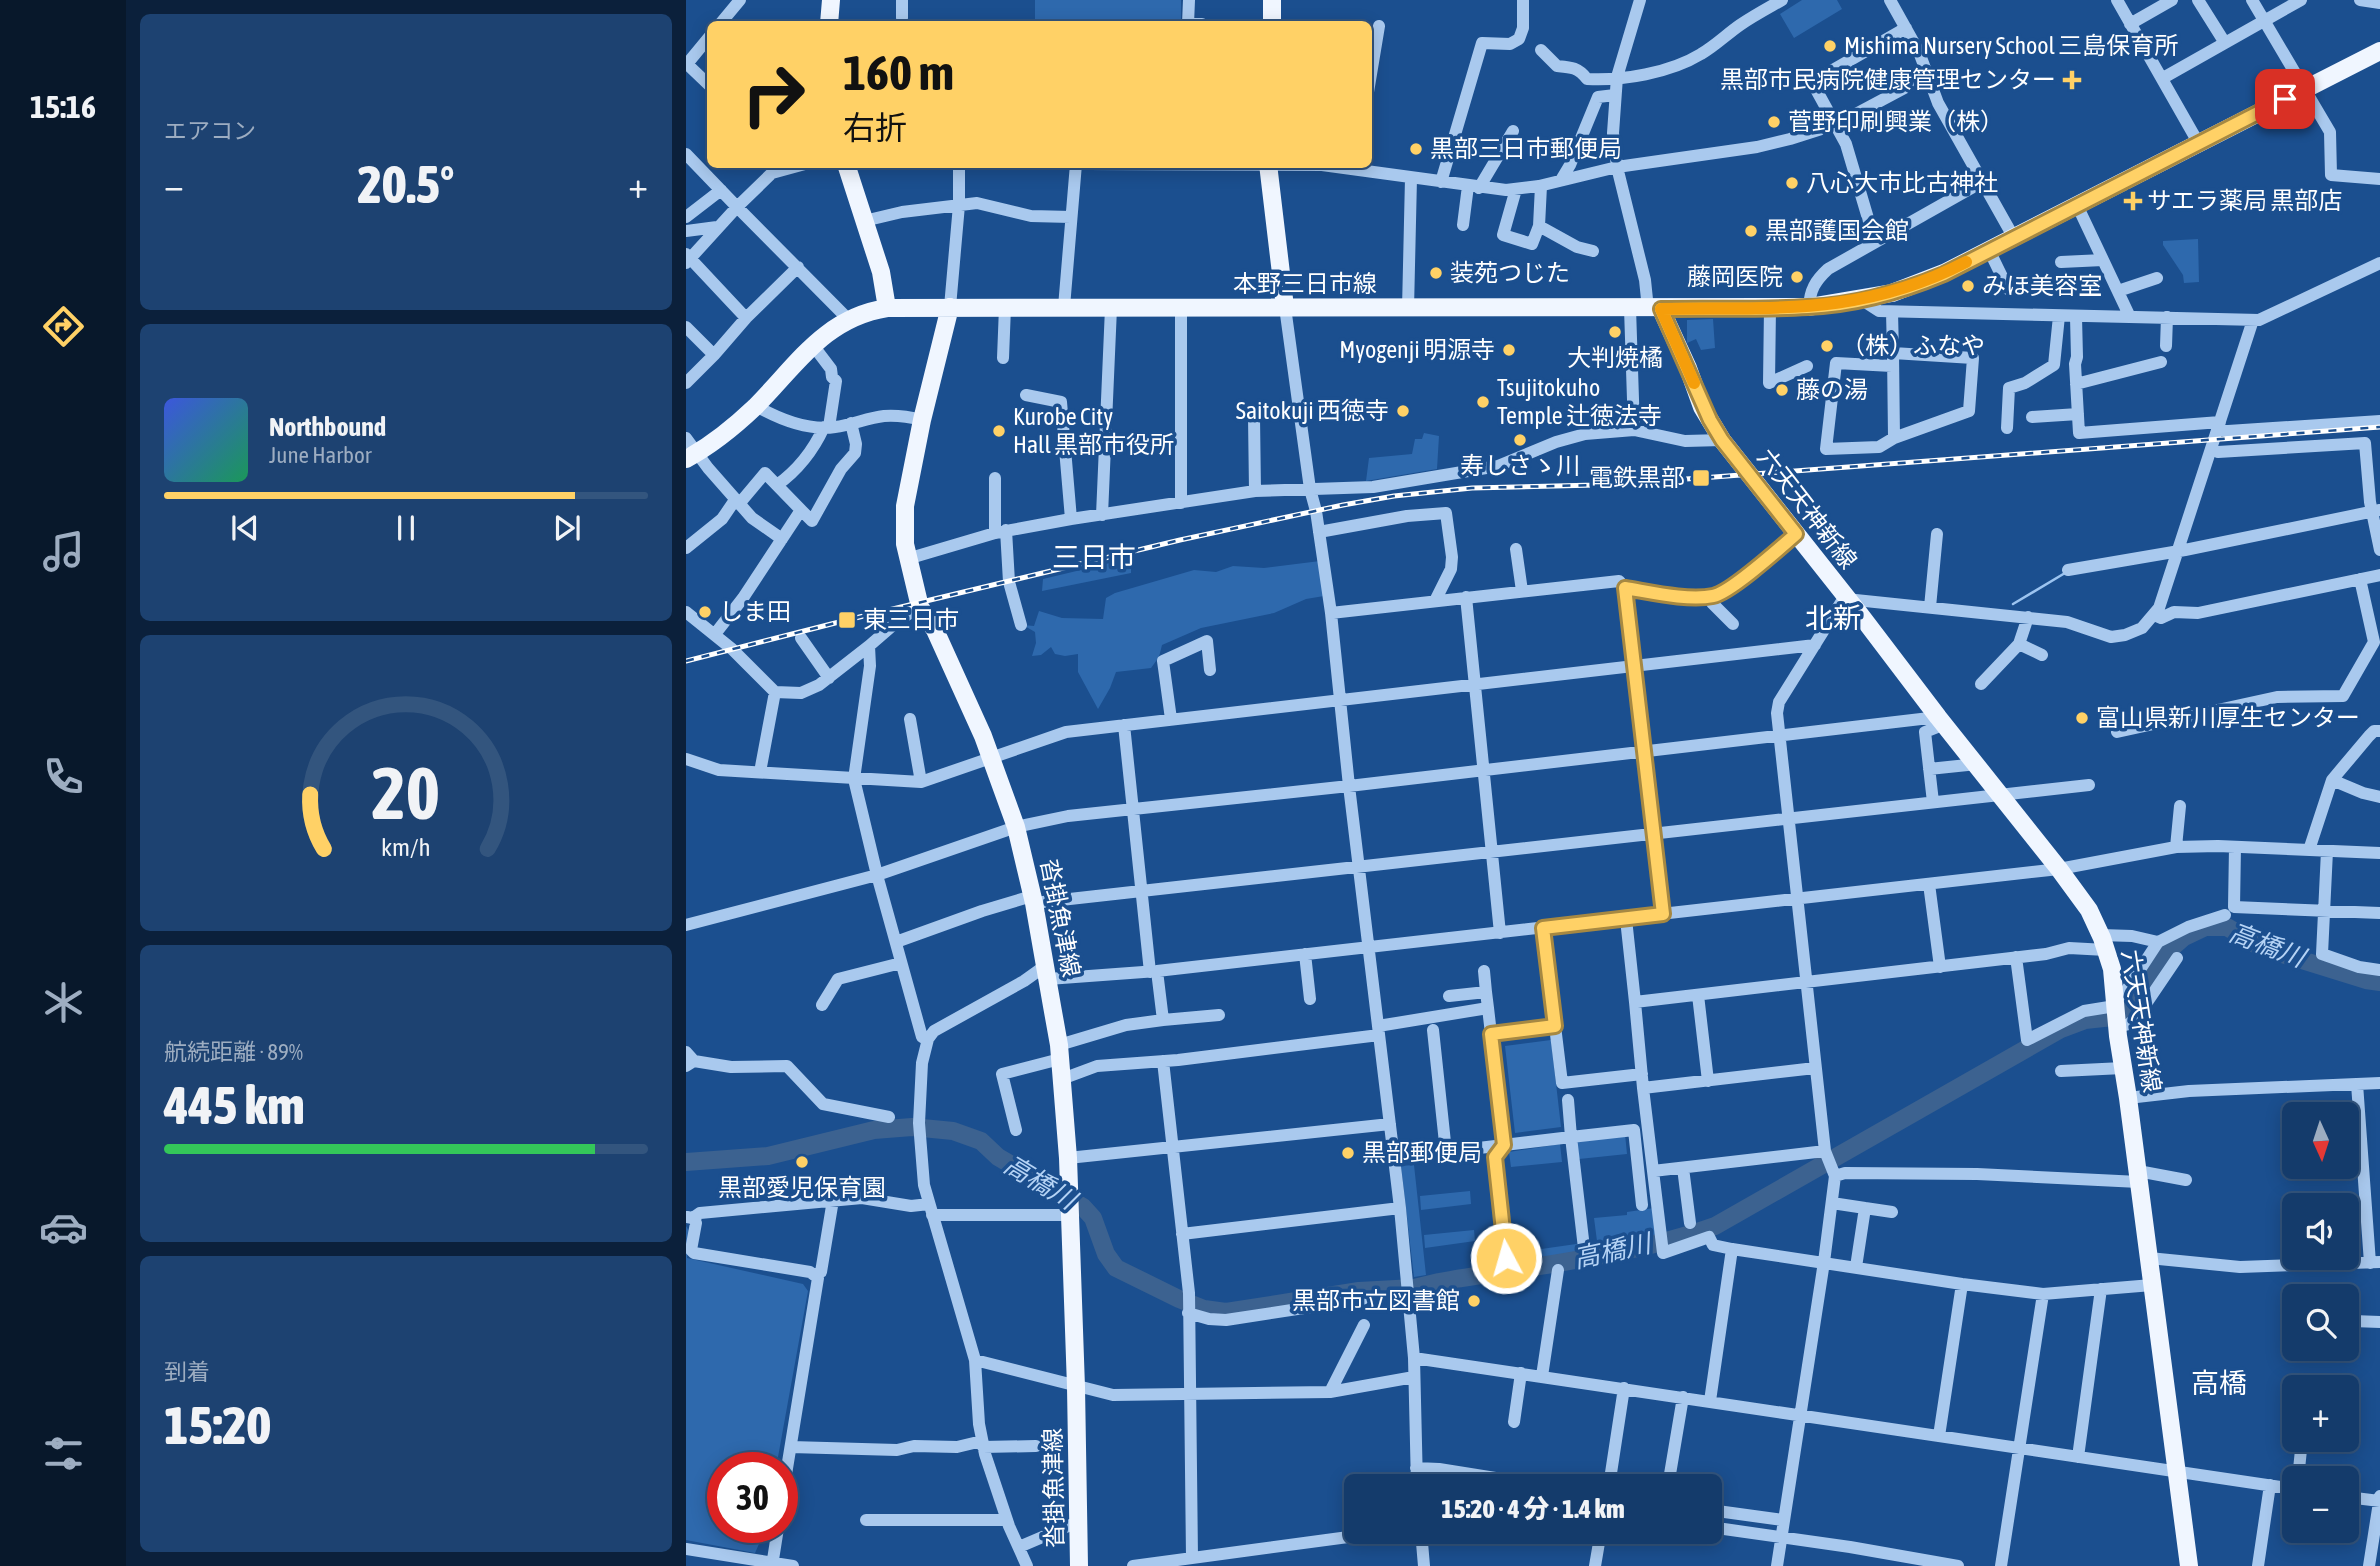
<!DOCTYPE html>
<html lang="ja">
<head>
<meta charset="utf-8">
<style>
  body { margin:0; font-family:"Asap Condensed","Noto Sans JP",sans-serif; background:#1d4271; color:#f1f3f6; height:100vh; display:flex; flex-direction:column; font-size:26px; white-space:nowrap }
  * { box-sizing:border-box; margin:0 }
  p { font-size:23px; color:#9dadc1 }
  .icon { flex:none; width:38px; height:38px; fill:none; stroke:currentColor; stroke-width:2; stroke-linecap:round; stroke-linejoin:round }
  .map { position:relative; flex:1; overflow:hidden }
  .sheet { display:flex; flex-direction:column; gap:14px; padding:14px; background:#0b203b; width:560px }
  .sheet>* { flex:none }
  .hud { position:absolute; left:21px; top:21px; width:665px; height:147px; border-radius:10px; box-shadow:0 4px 18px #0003,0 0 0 2px #33557e; background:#ffd166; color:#111; overflow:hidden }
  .needle { width:46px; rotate:177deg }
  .tools { position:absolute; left:1596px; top:1102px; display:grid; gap:14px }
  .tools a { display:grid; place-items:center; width:77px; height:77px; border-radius:10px; background:#143b6b; box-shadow:0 4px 18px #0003,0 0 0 2px #33557e; font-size:35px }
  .speed { position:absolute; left:21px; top:1452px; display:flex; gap:14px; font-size:35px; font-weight:700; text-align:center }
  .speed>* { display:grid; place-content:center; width:91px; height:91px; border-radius:50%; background:#143b6b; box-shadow:0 4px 18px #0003,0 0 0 2px #33557e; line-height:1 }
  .speed .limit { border:10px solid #d22; background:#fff; color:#111 }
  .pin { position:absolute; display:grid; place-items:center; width:60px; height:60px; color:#fff; margin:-30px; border-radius:14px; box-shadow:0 4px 10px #0006 }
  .me { position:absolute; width:77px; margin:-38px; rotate:354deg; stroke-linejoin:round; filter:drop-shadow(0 0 5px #0008) }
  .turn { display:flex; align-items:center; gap:24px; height:147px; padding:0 21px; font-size:32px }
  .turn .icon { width:91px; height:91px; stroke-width:2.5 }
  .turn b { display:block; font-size:49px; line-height:60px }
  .big { font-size:52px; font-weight:800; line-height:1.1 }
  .sheet .card { flex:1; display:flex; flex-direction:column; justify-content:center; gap:10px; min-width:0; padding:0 24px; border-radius:10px; background:#1d4271 }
  .sheet .dial { align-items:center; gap:0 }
  .dial svg { height:182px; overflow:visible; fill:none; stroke:#33557e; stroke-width:7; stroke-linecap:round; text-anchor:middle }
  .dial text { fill:#f1f3f6; stroke:none }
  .song { display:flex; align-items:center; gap:21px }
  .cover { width:84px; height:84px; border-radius:10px; background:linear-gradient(135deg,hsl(230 70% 55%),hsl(150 70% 35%)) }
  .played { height:7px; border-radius:4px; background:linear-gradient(90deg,#ffd166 85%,#33557e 85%) }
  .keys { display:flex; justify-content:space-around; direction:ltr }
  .heat { display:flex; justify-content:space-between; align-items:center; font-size:38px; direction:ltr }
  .charge { height:10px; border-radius:5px; background:linear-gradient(90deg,#34c759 89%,#33557e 0) }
  .trip { position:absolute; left:658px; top:1474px; width:378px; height:70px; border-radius:10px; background:#143b6b; box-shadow:0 4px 18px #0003,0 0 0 2px #33557e; font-weight:800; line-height:70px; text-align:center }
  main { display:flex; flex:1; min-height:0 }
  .menu { display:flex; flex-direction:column; width:126px; justify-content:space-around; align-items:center; background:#08182b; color:#9dadc1 }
  .menu .icon { width:49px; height:49px }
  .menu .active { color:#ffd166 }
  .menu b { font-size:32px; color:#f1f3f6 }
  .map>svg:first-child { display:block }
</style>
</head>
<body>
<main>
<nav class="menu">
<b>15:16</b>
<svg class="icon active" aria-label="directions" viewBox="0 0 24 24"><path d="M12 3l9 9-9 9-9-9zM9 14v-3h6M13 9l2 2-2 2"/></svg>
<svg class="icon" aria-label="music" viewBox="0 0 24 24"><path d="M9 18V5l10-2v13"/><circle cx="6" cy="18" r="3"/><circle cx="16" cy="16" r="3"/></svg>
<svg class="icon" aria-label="phone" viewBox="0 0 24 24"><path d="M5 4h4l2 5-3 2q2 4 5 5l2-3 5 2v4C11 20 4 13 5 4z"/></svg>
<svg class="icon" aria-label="climate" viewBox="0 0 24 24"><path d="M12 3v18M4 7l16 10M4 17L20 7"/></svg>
<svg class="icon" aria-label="car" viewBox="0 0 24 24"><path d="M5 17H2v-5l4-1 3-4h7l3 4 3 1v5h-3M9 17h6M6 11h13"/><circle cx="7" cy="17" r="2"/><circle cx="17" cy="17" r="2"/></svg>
<svg class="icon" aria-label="filters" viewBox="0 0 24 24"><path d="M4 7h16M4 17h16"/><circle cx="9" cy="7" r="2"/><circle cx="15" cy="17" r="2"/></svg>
</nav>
<section class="sheet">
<div class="card"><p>エアコン</p>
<div class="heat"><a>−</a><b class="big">20.5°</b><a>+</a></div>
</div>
<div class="card">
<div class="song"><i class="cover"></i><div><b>Northbound</b><p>June Harbor</p></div></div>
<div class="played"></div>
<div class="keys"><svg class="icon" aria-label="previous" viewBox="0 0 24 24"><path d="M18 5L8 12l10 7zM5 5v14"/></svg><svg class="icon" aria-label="pause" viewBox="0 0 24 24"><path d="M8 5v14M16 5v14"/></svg><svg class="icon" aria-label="next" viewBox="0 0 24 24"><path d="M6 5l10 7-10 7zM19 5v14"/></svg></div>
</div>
<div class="card dial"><svg viewBox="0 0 100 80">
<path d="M14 69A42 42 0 1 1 86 69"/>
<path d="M14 69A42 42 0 0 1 8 45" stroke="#ffd166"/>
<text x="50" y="56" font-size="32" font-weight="700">20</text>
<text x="50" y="72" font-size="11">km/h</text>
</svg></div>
<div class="card"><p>航続距離 · 89%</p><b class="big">445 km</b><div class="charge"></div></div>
<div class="card"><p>到着</p><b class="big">15:20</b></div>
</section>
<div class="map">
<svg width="1694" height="1566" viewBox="0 0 1694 1566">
  <rect width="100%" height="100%" fill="#1b4f8f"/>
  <!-- green -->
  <path fill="#2e69ad" d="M349,0H495V24H349Z
    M1116,0H1151L1156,9L1108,38L1094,14Z
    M1512,239L1513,282L1498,283L1497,275L1477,245V241Z
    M1027,319L1029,348L1015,350L1010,339L1001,343V320Z
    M738,433L753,436L751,469L680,481L683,458L726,454L729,439H736Z
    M445,558V573L356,591L357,579Z
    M634,561L638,596L620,599L588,613L515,628L476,645L473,657L465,668L430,672L424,688L412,709L392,672V654L379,656L369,654L365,647L355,655L346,656L350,643L349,632L337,625L348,626L353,611L376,618L417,619L420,598L429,593L508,570L530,572L547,566L578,568Z
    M865,1040L875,1127L829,1133L819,1046Z
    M939,1134L941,1154L893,1159L891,1142Z
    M874,1144L876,1162L825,1167L823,1152Z
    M728,1165L740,1275L728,1277L715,1166Z
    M784,1191L785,1204L735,1210L734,1196Z
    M968,1208L972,1237L792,1269V1263L834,1257V1252L911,1241L908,1218L941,1215V1212Z
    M0,1226L3,1231L1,1258L117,1284L122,1291L90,1468H37V1528H80L69,1553L0,1540Z
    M788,1230L789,1241L739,1248L738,1235Z"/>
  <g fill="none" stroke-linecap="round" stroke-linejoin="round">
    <!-- stream -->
    <path stroke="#9cc4f0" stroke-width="2.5" d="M1327,604L1379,573"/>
    <!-- river -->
    <path stroke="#3c6290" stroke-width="18" d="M0,1162L82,1156L188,1130L226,1127L267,1131L295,1141L312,1157L397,1207L407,1218L420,1254L430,1268L493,1299L518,1309L540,1312L673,1291L728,1288L753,1282C844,1266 942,1257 1029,1226L1375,1029L1399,1020L1427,1017L1452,1003L1482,951L1498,937L1519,927H1541L1574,947L1680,980L1694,982"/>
    <!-- minor -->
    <path stroke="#a9c9ee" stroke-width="12" d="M503,0L502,24H516
      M954,0L931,77L927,133L931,167L959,280L962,309
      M1204,0L1233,52L1252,103L1328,238
      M1431,0L1513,144
      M1512,0L1539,43
      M1566,0L1644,132L1645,175L1694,179
      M1674,0L1694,3
      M216,18V0
      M34,24L54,0
      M1444,24L1486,0
      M855,50L871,66C884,67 892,67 901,79C936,81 984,73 1015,54C1029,46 1041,34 1054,25C1067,16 1082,8 1096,0
      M0,63L1,64L24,36
      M1,64L24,86
      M1477,78L1615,0
      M682,92L693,26
      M0,154L51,207L86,173L119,164
      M401,164L636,165L820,190L853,186L931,167L1071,147L1104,139L1151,124L1241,76
      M875,180L884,165L912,97L929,95
      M755,182L796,43L824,44L833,39L837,28V0
      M855,186L853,226L891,247L907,251
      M793,188L827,131
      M830,189L817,235L846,244L853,226
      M1391,205L1444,317
      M0,217L35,190
      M178,221L216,212L291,203L345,216L385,217
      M777,225L782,186
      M0,231L31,227
      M1189,242L1160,144L1126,82L1220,28
      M1303,250L1322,289
      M0,254L60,318L112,267
      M1375,262L1417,260
      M0,263L51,207L163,320
      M1432,291L1471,278
      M1176,300L1193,311L1573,320L1694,263
      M264,307L273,205V164
      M378,307L390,164
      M599,307L624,489L630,511L645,613L663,786L714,1208L728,1358L731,1486
      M1084,307L1083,383L1121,366
      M1123,307C1124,290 1129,281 1142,269L1296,182
      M944,308L948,430
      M722,309L725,178
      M1206,312L1207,353
      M1390,317L1391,357L1389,364L1393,433L1534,422
      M0,327L28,355L0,383
      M126,344L145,369L146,377L150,381L143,427
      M1480,346L1481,317
      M28,355L60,318
      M317,358L319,307
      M1206,366L1150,363L1140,449L1193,447L1208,438L1207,353L1287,358L1283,411L1208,438
      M1390,384L1475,362
      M340,395L375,402L385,519
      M70,406C93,419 122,431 149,427C166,425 181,418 198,416C211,415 224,417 236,420
      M568,417L569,491
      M1346,417L1392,414
      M1321,428L1323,388L1339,383L1368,365L1373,316
      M1532,429L1542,431L1694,421
      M0,438L22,468L66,518L96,539
      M1532,452L1679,443L1684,502L1694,550
      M91,485C112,470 127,451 138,427
      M495,503V309
      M115,510L126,521L155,469L169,453L170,444L165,423
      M416,515L425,308
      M320,530L323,582L335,625
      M633,532L721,516L760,513L766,557L765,569L749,601
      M309,533V478
      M0,548L36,519L49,500
      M830,549L836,591
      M221,559L309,533L385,519L569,491L687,487L812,466L870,442L899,434L948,430L999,441L1036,440
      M1382,570L1499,550L1694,510
      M939,588L977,914
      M780,597L814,933
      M234,607L213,620L183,646L184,666L168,779L191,875L236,1037L242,1039L236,1063L233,1123L238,1185L289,1360L293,1424L299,1454L323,1526L341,1566
      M1244,607L1251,534
      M0,612L46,649L89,692L115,693L133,685L183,646
      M645,613L933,581L939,588L1007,596H1029
      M1468,615L1475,618L1488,612L1512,613L1694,575
      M1342,617L1333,644L1356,655
      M1047,624L1026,603L1029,596L1058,577L1110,535
      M29,634L57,598L115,510L79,473L53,504
      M115,638L143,678
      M1295,684L1333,644
      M224,719L235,782
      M485,719L477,661L521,641L524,670
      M438,725L464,972
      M1431,732L1591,697L1657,696L1688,642L1674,579
      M0,759L33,770L235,782L380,732L1129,645
      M1243,769L1291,764
      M74,772L89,692
      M1646,780L1677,793L1694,797
      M1247,802L1239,732L1259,724
      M1490,847L1494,806
      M1549,847L1548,907L1694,913
      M1623,850L1646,780L1683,736L1688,731H1694
      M1641,851L1636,954L1673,967L1694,970
      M1243,884L1254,967
      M348,903L1403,785
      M940,919L949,1002L1360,954L1383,948L1420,950
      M0,925L191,875L330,827L382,816L663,786L1252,717
      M857,928L869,1026
      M1415,935L1446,936L1472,942L1438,994L1428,999
      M210,942L296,911L346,896
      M1472,942L1502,927L1539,915
      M619,954L624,999
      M1330,957L1341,1040L1398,1011L1429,1006
      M471,971L477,1020L533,1015
      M798,971L800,992
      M362,979L471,971L1373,869L1490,847L1532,846L1694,853
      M1012,995L1022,1081
      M763,996L800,992L802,1008
      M949,1002L957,1088L1129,1068
      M136,1005L152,979L215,963
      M692,1026L802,1008L818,1145L809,1157L820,1258
      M1431,1027L1443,1024L1451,1017L1491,958
      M747,1030L760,1152
      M805,1034L869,1026L876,1083L956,1074
      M242,1039L248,1031L338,981L359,966
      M373,1045L440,1025L477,1020
      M0,1052L8,1061L0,1066
      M8,1061L45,1067L101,1066L137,1104L203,1117
      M477,1061L503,1293L506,1558
      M1375,1071L1437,1068
      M376,1079L411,1066L492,1060L693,1035
      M1671,1084L1684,1263
      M957,1088L967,1171L1139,1151
      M1442,1098L1503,1091L1694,1083
      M882,1100L885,1137L948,1130L956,1205
      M330,1130L316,1074L374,1059
      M382,1158L704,1124
      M709,1158L885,1137L898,1248
      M997,1168L1004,1223
      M967,1171L977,1253L1023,1237L1027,1245L1046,1249L1276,1284L1357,1294L1466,1285
      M1452,1171L1500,1180
      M1149,1176L1159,1173L1291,1174L1453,1182
      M1146,1203L1179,1208
      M246,1215H384
      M1,1217L7,1218L14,1213L176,1198L225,1206L243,1204
      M7,1218L10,1223L5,1250L8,1253L124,1272L132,1278L96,1499
      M496,1234L714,1208
      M1463,1258L1554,1267L1694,1262
      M1170,1267L1179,1208L1206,1212
      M130,1274L135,1272L147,1200
      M502,1313L523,1319L540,1320L677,1299
      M1667,1321L1694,1322
      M728,1358L1608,1489
      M289,1360L427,1395L644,1392L728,1377
      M856,1376L872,1270
      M644,1392L678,1325
      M1024,1401L1046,1249
      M828,1422L835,1373
      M1253,1436L1276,1284
      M105,1447L211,1450L228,1446L271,1447L296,1441
      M297,1447L350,1446
      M1392,1457L1415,1289
      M730,1468L753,1469L860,1486
      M1612,1479L1616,1440
      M923,1486L938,1388
      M982,1486L997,1397
      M1661,1497L1694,1501
      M1024,1510L1097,1520
      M180,1520H321
      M1024,1527L1164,1547L1272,1566
      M735,1531L738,1566
      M333,1547L394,1521
      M0,1549L107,1566
      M86,1566L92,1528
      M447,1566L707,1531
      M909,1566L915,1531
      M1091,1566L1138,1262L1149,1176L1139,1151L1091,713L1093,702L1156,601L1160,599L1381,622L1425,637L1439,635L1456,628L1473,608L1567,320
      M1315,1566L1357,1294
      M1572,1566L1584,1485
      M1683,1566L1694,1496"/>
    <!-- major -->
    <path stroke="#f0f6ff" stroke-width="18" d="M143,24L145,0
      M586,24V0
      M160,164L195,272L201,308
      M582,164L599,307
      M264,307L236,420L219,506V544L234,607L249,630L297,736L330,827L348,903L366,1006L373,1045L382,1158L390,1387L393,1566
      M975,309L1002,368L1016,407L1036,440L1173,613L1252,717L1373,869L1403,910L1416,938L1426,969L1432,1036L1442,1098L1503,1566
      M0,459C26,445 48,427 69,407C111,365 138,318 201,308L1123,307L1206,293L1258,273L1694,51"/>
    <defs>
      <path id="rail" d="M0,661L161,620L494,540L657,505L708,496L786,488L910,485L1015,478L1694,427"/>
    </defs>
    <!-- rail casing -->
    <use href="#rail" stroke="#fff" stroke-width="5"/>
    <!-- rail -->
    <use href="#rail" stroke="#1b4f8f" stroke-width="2.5" stroke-dasharray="8" stroke-linecap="butt"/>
  </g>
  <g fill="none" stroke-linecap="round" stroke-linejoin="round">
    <defs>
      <path id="route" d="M820,1258L809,1157L818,1145L805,1034L869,1026L857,928L977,914L939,588C964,592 1002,601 1027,596C1044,593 1094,548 1110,534L1036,440L1024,420L975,309C1024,308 1074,310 1122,307C1169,305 1215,292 1258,274L1599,99"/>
    </defs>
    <!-- route casing -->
    <use href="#route" stroke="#a68842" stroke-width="18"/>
    <!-- route -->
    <use href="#route" stroke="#ffd166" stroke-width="12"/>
    <!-- slow -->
    <path stroke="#f59e0b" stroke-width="12" d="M1008,383L975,309C1088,307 1176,316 1280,262"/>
  </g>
  <!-- markers -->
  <g fill="#ffd166" stroke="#1b4f8f" stroke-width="2.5">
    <circle cx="1144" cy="46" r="7"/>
    <path d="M1382.5 69.5h7v7h7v7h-7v7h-7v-7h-7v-7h7z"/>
    <circle cx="1088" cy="122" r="7"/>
    <circle cx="730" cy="149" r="7"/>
    <circle cx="1106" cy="183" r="7"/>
    <path d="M1443.5 190.5h7v7h7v7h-7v7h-7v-7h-7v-7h7z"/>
    <circle cx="1065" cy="231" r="7"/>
    <circle cx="750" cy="273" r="7"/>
    <circle cx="1111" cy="277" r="7"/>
    <circle cx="1282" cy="286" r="7"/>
    <circle cx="929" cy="332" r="7"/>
    <circle cx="1141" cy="346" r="7"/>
    <circle cx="823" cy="350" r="7"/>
    <circle cx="1096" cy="390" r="7"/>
    <circle cx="797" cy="402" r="7"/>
    <circle cx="717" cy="411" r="7"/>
    <circle cx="313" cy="431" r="7"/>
    <circle cx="834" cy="440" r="7"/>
    <rect x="1006" y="469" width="18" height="18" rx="3.5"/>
    <circle cx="19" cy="612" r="7"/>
    <rect x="152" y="611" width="18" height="18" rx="3.5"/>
    <circle cx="1396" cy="718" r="7"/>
    <circle cx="662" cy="1153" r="7"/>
    <circle cx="116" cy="1162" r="7"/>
    <circle cx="788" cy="1301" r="7"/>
  </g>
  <g text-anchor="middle" stroke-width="7" stroke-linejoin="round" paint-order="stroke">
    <!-- poi labels -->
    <g font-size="24" fill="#fff" stroke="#1b4f8f" text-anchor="start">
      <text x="1158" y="54">Mishima Nursery School 三島保育所</text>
      <text x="1370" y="88" text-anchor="end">黒部市民病院健康管理センター</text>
      <text x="1102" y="130">菅野印刷興業（株）</text>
      <text x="744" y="157">黒部三日市郵便局</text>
      <text x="1120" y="191">八心大市比古神社</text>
      <text x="1461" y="209">サエラ薬局 黒部店</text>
      <text x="1079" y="239">黒部護国会館</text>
      <text x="764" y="281">装苑つじた</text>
      <text x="1097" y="285" text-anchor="end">藤岡医院</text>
      <text x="1296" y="294">みほ美容室</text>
      <text x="1155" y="354">（株）ふなや</text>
      <text x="809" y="358" text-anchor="end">Myogenji 明源寺</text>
      <text x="929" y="366" text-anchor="middle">大判焼橘</text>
      <text x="811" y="396">Tsujitokuho<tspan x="811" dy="28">Temple 辻徳法寺</tspan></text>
      <text x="1110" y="398">藤の湯</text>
      <text x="703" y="419" text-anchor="end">Saitokuji 西徳寺</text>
      <text x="327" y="425">Kurobe City<tspan x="327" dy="28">Hall 黒部市役所</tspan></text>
      <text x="834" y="474" text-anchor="middle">寿しさゝ川</text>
      <text x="999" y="486" text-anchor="end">電鉄黒部</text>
      <text x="33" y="620">しま田</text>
      <text x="177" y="628">東三日市</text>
      <text x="1410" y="726">富山県新川厚生センター</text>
      <text x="676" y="1161">黒部郵便局</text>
      <text x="116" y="1196" text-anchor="middle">黒部愛児保育園</text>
      <text x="774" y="1309" text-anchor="end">黒部市立図書館</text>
    </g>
    <!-- street labels -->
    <g font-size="24" fill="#fff" stroke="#1b4f8f">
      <text x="619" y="292">本野三日市線</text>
      <text transform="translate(1121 509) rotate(52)" y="8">六天天神新線</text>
      <text transform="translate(374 918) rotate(79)" y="8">沓掛魚津線</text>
      <text transform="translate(1455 1021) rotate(81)" y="8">六天天神新線</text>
      <text transform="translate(368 1488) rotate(-91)" y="8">沓掛魚津線</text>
    </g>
    <!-- water labels -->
    <g font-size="26" font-style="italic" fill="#b5d3f5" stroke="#1b4f8f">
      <text transform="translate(1581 945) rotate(21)" y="9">高橋川</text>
      <text transform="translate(354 1182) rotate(31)" y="9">高橋川</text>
      <text transform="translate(926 1251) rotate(-12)" y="9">高橋川</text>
    </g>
    <!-- quarter labels -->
    <g font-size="28" fill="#fff" stroke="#1b4f8f">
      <text x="408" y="567">三日市</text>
      <text x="1147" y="628">北新</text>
      <text x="1533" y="1393">高橋</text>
    </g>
  </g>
</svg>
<div class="tools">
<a><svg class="needle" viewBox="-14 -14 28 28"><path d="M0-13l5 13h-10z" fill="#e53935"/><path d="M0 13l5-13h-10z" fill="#9dadc1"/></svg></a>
<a><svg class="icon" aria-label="sound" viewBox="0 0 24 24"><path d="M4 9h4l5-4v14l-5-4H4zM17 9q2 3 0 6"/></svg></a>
<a><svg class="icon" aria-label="search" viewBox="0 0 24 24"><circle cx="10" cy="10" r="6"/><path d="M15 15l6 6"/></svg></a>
<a>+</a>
<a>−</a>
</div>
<div class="speed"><div class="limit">30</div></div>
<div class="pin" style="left:1599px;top:99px;background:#d93025"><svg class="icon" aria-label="arrive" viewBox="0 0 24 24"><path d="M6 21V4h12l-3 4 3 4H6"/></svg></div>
<svg class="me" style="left:820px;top:1258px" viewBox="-20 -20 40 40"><circle r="17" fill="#ffd166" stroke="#fff" stroke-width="3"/><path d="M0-11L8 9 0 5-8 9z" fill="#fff"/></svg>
<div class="trip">15:20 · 4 分 · 1.4 km</div>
<div class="hud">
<div class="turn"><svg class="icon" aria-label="right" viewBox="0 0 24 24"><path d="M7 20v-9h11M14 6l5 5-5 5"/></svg><div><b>160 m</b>右折</div></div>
</div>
</div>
</main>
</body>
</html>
